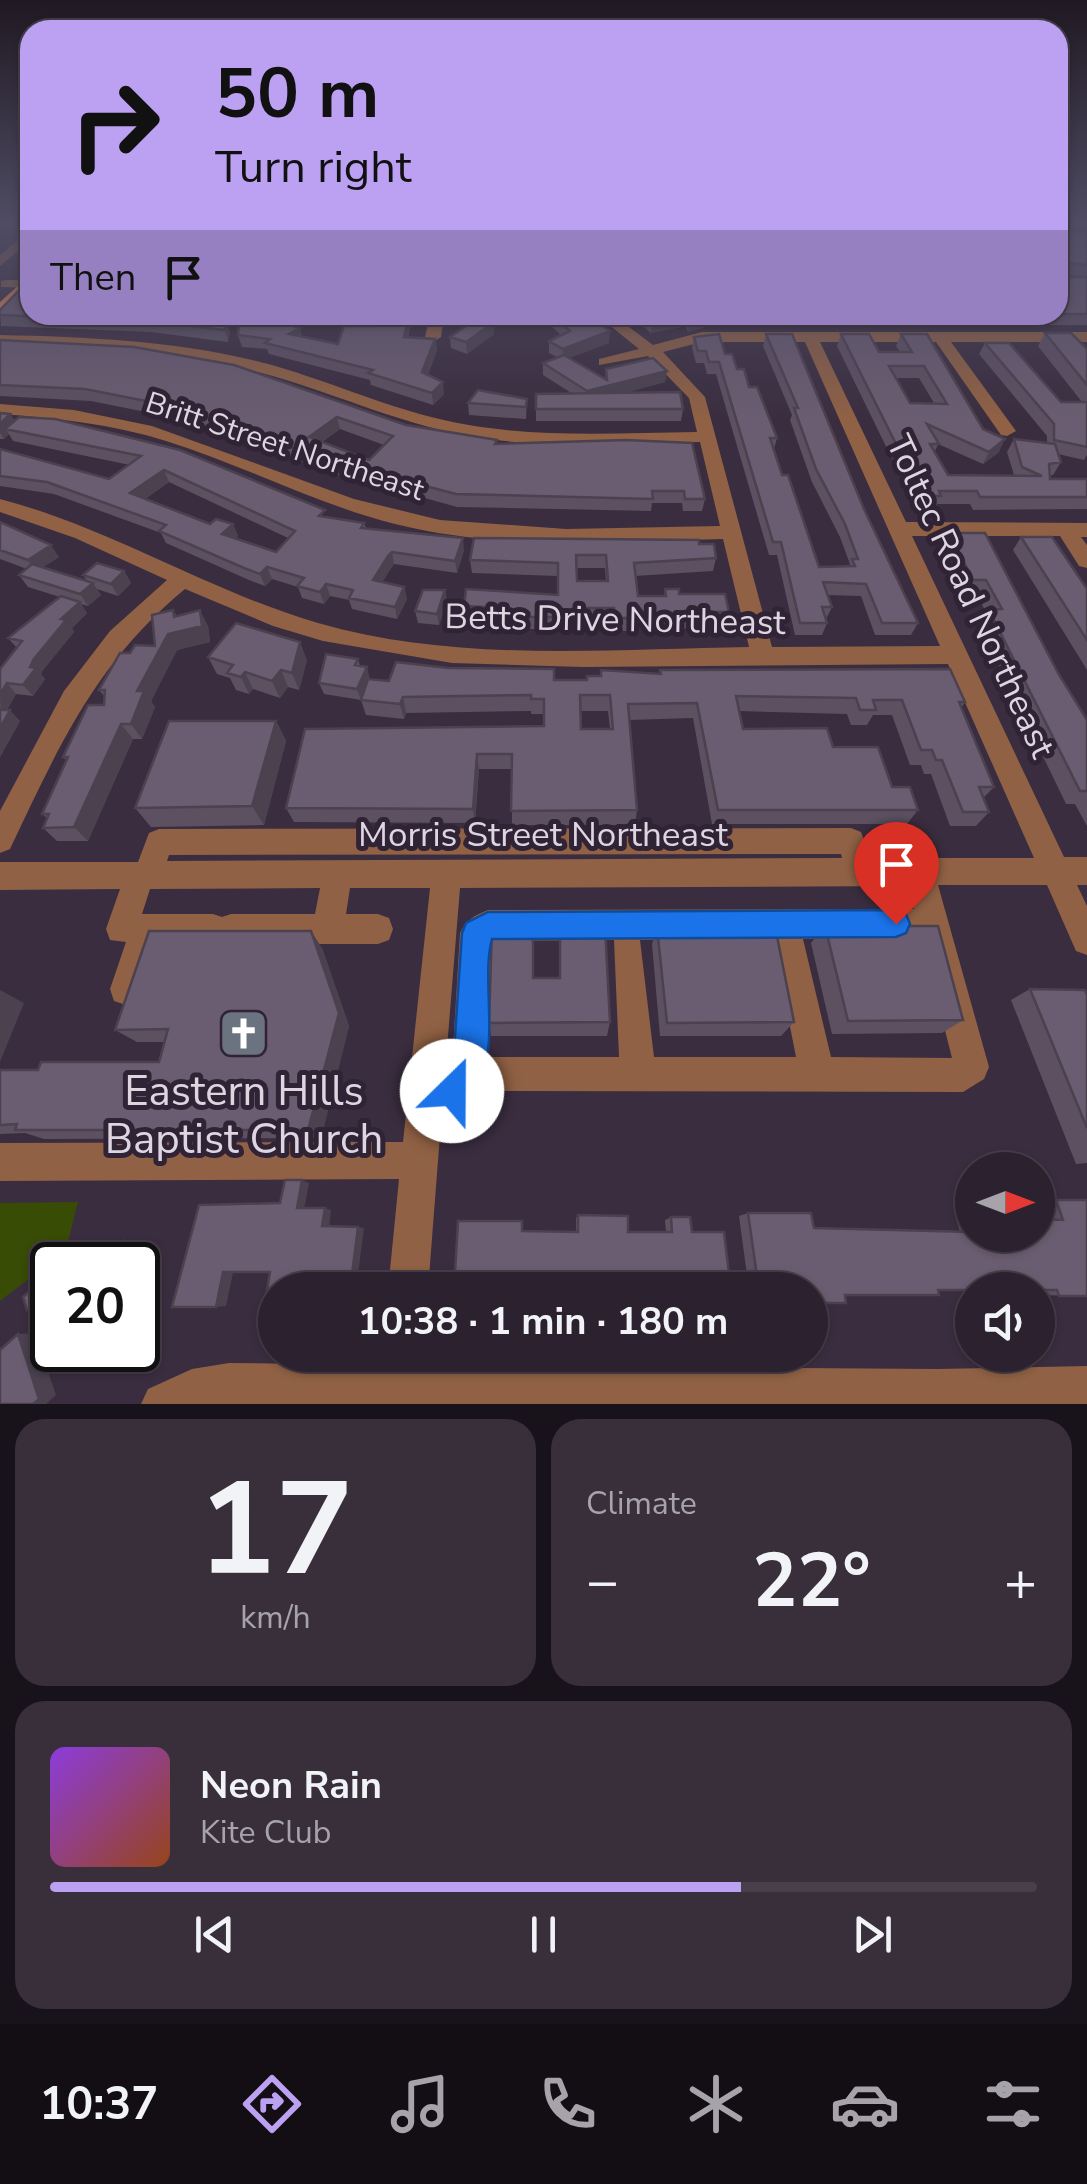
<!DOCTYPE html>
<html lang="en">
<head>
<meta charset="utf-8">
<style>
  body { margin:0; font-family:"Nunito Sans",sans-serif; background:#382f3b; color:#f1f3f6; height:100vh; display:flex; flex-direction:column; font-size:38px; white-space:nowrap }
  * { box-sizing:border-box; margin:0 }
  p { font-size:32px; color:#a6a4aa }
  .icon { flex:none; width:55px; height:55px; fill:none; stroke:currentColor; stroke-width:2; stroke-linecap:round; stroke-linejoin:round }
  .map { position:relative; height:1404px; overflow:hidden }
  .drawer { display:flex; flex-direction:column; gap:15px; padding:15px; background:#18131a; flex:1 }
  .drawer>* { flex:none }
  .top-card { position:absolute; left:20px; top:20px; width:1048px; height:305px; border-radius:30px; box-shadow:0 2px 8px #0004,0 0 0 2px #483f4b; background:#bca0f2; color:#111; overflow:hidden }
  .needle { width:65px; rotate:90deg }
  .buttons { position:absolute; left:955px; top:1152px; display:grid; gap:20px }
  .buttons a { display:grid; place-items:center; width:100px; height:100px; border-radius:50%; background:#2c222f; box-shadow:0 2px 8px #0004,0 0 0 2px #483f4b; font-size:50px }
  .speed { position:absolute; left:30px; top:1242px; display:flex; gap:20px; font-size:50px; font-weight:700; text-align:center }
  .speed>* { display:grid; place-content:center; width:130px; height:130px; border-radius:50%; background:#2c222f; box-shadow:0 2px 8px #0004,0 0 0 2px #483f4b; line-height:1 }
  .speed .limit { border:5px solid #111; border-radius:15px; background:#fff; color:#111 }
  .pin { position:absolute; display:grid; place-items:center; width:85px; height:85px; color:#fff; margin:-102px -42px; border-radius:50% 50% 50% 0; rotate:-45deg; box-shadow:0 0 10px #0007 }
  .pin .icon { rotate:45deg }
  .me { position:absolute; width:110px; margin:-55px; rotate:23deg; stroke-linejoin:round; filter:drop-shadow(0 0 8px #0008) }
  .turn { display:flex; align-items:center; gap:35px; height:210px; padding:0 30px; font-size:45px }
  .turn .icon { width:130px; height:130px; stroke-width:2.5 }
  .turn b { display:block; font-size:70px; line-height:85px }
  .then { display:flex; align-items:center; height:95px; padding:0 30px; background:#0003; gap:20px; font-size:38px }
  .big { font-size:75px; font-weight:700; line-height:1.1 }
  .drawer .card { flex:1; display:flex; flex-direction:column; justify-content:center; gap:15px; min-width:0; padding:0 35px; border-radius:30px; background:#382f3b }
  .drawer .dial { align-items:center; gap:0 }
  .dial b { font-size:130px; line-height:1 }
  .song { display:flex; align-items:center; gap:30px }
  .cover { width:120px; height:120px; border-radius:15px; background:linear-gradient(135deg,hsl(270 70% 55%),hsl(20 70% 35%)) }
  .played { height:10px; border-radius:5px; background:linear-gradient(90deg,#bca0f2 70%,#483f4b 70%) }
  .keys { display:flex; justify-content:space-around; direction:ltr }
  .heat { display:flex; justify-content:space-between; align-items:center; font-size:55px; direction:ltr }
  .drawer .tiles { flex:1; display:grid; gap:15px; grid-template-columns:1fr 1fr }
  .card:last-child { grid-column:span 2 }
  .trip { position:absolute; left:258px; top:1272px; width:570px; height:100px; border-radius:50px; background:#2c222f; box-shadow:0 2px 8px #0004,0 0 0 2px #483f4b; font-weight:700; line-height:100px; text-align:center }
  .tab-bar { display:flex; height:160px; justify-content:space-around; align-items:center; background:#120e13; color:#a6a4aa }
  .tab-bar .icon { width:70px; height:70px }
  .tab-bar .active { color:#bca0f2 }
  .tab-bar b { font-size:45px; color:#f1f3f6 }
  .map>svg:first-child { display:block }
</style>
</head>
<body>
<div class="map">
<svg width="1087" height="1404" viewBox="0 0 1087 1404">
  <rect width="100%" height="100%" fill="#3a2d3f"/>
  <!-- green -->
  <path fill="#384c06" d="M78,1202L66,1250L0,1301V1203Z"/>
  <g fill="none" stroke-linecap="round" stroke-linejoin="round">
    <!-- minor -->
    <path fill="#906144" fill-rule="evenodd" d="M30,230V241L0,266V255Z
      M6,280H30V288L1,287V281Z
      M430,315H444L441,337L433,342L425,337Z
      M597,315H613L653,345L702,332H1087V342H951L1016,431L1007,436L1001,435L936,342H820L906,522L1087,523V537H1081L1087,545V568L1079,566L1060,536H912L1064,857H1087V885H1077L1087,906V955L1076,951L1047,885H938L989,1067L984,1079L963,1092L476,1091L464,1103L442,1109L428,1290H388L399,1179L0,1181V1143L403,1142L430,888H350L346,914H378L389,918L393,929L389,940L378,944H231L222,941L213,944H157L138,1001L126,1005L114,1001L110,989L126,942L110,940L106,929L120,889L0,890V862H138L149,833L159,829L851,828L861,832L871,858H1034L948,664L582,667L452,663L323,641L273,626L185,589C96,662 58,748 10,849L0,853V811L64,691L110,631L167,580L75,538L0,512V499C111,528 208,591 318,623C456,663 608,649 749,647L723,539C614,541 502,551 395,524C316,504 243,465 166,441C112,424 56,418 0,414V404L74,410L152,426L354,499L440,520L566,529L720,526L700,442C621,443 541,450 463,435C392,421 327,390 258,372C174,349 87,346 0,345V335C92,337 183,341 272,365C338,384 401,414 469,425C544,438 621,433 697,432L689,398L648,356L599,365V359L639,349ZM702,342H805L940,646L772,647L705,397L663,352ZM841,854L842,858L167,861L169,855ZM908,886L914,909L488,910C475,915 466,920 460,933L452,1066L445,1073L460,888ZM320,888L315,914H231L222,917L213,914H142L150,889ZM777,939L774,945L796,1057H654L640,940ZM803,939H922L952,1058L831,1057ZM614,940L619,1057H487L491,941Z
      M381,1355H423V1365L937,1369L1087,1366V1404H141L148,1389L192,1369L229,1363L380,1365Z"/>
    <!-- major -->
    <path fill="#eb8c4d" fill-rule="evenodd" d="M30,275V287L0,314V302Z"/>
  </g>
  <!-- wall -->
  <path fill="#5c5061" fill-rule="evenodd" d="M1058,223H1084L1082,227L1061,228V231L1087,232V277L1062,274L1061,277H1087V325H711L688,332L686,326L651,333L630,315H1058Z
    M0,310L30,315H198L230,331L228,342L151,332L1,326Z
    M256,315H285L293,326L300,328L302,337L338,344L376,326L413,315L408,338L435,339L437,350L428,375L444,394L433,405L371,385L370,380L269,354L267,349L242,347L238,335L261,324Z
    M326,315H355L337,323L327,319Z
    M463,315H495L494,334L467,354L451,348L450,337L466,326L467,316H463Z
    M539,315H588L609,343L569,358L605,379L606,369L667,371L665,382L624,393L683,409L681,421H536V394H573L543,375V363L557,357L549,353V341L561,335Z
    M1045,333L1087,349V455L1084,460L1058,454L1061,462L1053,475H1050V479H1087V509L973,510L970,504H937L935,508H916L837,346L841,334L879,352H900L896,346L901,334L983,429L999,452L983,464L938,444L935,451L948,475H1014L1007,452L1014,439L1047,443V436L979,354L985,343L1061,402H1082L1038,346ZM896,378H919L934,403H910Z
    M766,334L864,509L918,623L911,635H875L861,596L828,595L832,607L826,619L827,623L822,635H795L777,555H769L716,374H707L704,363H696L692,348L694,337L725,354L749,387L777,438L774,449L782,475L819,567L849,566L850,564L840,537L812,482L790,420L792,415L763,346Z
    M0,340L406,425L497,440V444L626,440L705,499L702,511H683L682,503H652L651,511L457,507L389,488L386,492L181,419L91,401L0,396ZM340,429L384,445L369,460L322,442Z
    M527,399L526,419L469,415L468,403Z
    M0,413L10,414L15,421L19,417L327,517L364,523L366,528L464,550L457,573L394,564L391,568L382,582L404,587L407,599L397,619L352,609L349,600L330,596L324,604L302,598L298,587L272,579L265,586L249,580L166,543L161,533L54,494L0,486V449L109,479L130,465L13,441L9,434L4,439H0ZM169,482L288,538L276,552L236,538L238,536L233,524H210L145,499Z
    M0,522L59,557L43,567L87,581L83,575L124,571L131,583L118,596L97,589L101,595L88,606L81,604L87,613L72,628L74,632L43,670L41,674L45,679L33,696L16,694L7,710L20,721L0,757V669L17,648L8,638L60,597L28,587L19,575L27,569L0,559Z
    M949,533L1058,673L1087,720V826L1075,804H1066L979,624L986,613L977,594H964L941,548Z
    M1021,537L1087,589V670L1013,550Z
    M699,544L716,558L713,571L635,576L638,596H664L665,589L729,612L726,625H714L713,630L639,626V631H614L613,621H581V629H484V619H466L464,606L558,595L557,576L472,573L470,560ZM576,568H605L606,581H577Z
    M445,590L447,601L439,625L418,623L415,611Z
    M173,610L177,616L208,626L210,642L177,650L151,701L155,707L142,739H133L88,841H57L43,828L47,818L42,814L66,760L63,757L104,705L105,697L99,690L155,646Z
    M208,657L307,660L299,690L288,687L280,698L253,689L249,694L236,690L230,678L217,674Z
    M358,659L360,666L370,679L389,681L587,680L600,676L601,670L660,674V670L965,702L961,708L994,787L983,798L989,812L976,826H950L931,774H924L921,765H910L892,715H873L867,725H851L847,714L739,711L743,729L833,747L892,787L918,810L907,824H712L693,718L629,720L637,810L635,825H512V769H479L475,823L294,822L286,808L544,726V714H531V711L406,713L404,719L366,715L361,700L324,694L319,683ZM580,711H608L610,729H581Z
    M276,721L286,741L264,825L151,827L135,808Z
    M825,926L963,1020L942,1033L832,1034L811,943Z
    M657,927L794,1022L781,1036H660L652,944Z
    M560,928L610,1022L607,1036H491L489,1023L534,978H559Z
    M322,948L349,1026L321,1138L44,1139L25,1133L0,1134V1070H38L159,1062L164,1042H137L115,1030Z
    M1030,989L1087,995V1163L1076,1164L1011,1000Z
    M1056,1200L1087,1296L1038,1295V1290H938L845,1295L810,1290H749L739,1216L748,1213L814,1228L960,1232L956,1219L972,1217V1235L1039,1219L1038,1203Z
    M578,1215L628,1232H666L665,1220L671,1217L692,1232L454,1290L522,1221L523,1231L576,1232V1218Z"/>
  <!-- shaded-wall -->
  <path fill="#4b414f" d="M335,315H355L337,323Z
    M409,315H413L405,349L404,337Z
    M494,315V334L467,354L466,342Z
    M688,315L686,326L651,333L652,321Z
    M709,315H712L711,325L688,332L690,320Z
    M226,320L230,331L228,342L225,330Z
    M300,328L303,340L289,334Z
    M610,331L609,343L563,360V349Z
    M435,339L437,350L424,384L422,372Z
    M667,371L665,382L587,402V391Z
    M443,382L444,394L433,405L432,393Z
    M10,414L17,425L5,429L9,434L4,439L0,433V424Z
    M337,417L340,429L312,449L309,437Z
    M1005,439L999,452L983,464L989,452Z
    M164,470L169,482L136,505L130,493Z
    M387,476L389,488L386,492L383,480Z
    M233,524L238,536L228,546L222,534Z
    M463,538L464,550L457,573L455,561Z
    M51,545L59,557L36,572L28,560Z
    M392,552L394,564L376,592L373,580Z
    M267,567L272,579L265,586L260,574Z
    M124,571L131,583L118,596L111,584Z
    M93,583L101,595L88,606L80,594Z
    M326,584L330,596L324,604L320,592Z
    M404,587L407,599L397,619L395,607Z
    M445,590L447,601L439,625L437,614Z
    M80,602L87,613L72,628L74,632L43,670L41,674L45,679L33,696L23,685L30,667L61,619Z
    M173,610L182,626L200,610L208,626L210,642L177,650L151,701L155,707L142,739L131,724L137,691L174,617Z
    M300,642L307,660L299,690L292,673Z
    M367,667L370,679L361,700L357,689Z
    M281,670L288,687L280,698L272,681Z
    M245,672L253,689L249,694L241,677Z
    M7,683L16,694L1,721L0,694Z
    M403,697L406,713L404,719L400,704Z
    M10,710L20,721L0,757V728Z
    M276,721L286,741L264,825L252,806Z
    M121,724L133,739L88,841L74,827Z
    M477,754L479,769L475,823L473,809Z
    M311,931L322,948L349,1026L321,1138L308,1130Z
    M0,990L24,1003L0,1062Z
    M302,1180L309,1183L304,1210L297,1208Z
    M325,1208L331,1210L329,1228L322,1226Z
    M358,1227L364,1228L356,1290H350Z
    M124,1241L137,1242L150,1285L138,1294V1265H131Z
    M223,1272L233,1273L226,1306L216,1307Z
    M34,1287H42L47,1300L35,1309L27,1310Z
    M138,1304L144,1330L138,1335Z
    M35,1333L56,1395L46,1404H33L18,1334Z
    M107,1350H118L107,1359L92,1361Z"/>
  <!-- building -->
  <path fill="#6b5d71" stroke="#4b414f" stroke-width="2.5" fill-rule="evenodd" d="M1058,223H1060L1061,231L1087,232V265L1064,262L1061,277H1087V314H1058Z
    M30,279V315H198L226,320L225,330L146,321L0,315V310Z
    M259,315H285L293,326L300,328L289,334L338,344L344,326H376L380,315H409L404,337L435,339L422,372L443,382L432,393L368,373L373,370L265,343L270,339L238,335L239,322L265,324Z
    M467,315H494L493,323L466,342L450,337L466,326Z
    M551,315H588L610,331L563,349L549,341L570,331Z
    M645,315H685L652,321Z
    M688,315H709L690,320Z
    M1045,333H1071L1087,349V385Z
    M719,334L725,354H732L737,369H744L749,387H757L777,438H770L782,475H788L819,567L855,566L852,559H858L845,524L816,469L794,408H798L766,334H792L864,509L918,623H882L866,584L823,582L832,607H822L827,623H800L781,542H773L719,362H709L706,351H698L694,337Z
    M841,334H869L879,352H912L901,334H927L983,429L1005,439L989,452L927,424L939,444H930L948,475L1042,476L1022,467L1014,439L1055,444L1061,462L1049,464L1050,479H1087V497H980L977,491H939L941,496H922ZM889,366H924L947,404L910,403Z
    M0,340L134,347L234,365L406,425L497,440L495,444L626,440L692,443L705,499H685L684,491H652L653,499L456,494L387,476L383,480L176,407L85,389L0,385ZM337,417L393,436L369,460L309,437Z
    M985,343H1009L1061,402H1087V447L1054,440V424Z
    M564,355L607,380L606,369L653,358L667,371L587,391L543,363Z
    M478,390L527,399L526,407L468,403Z
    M680,392L683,409H536V394Z
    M0,413L10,414L0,424Z
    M19,417L55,419L180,450L325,510L319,516L364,523L361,528L463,538L455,561L392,552L388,556L373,580L404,587L395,607L349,598L353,590L326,584L320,592L297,586L304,578L267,567L260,574L244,568L159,531L166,525L47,482L0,476V449L109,479L141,456L5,429ZM164,470L295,531L276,552L222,534L233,524L216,519L210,524L130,493Z
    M0,522L51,545L28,560L0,550Z
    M949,533H985L1058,673L1087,720V791H1080L989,610L1002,609L986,580H973Z
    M1021,537H1052L1087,589V640Z
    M474,538L699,540V544H714L716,558L634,563L638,596H666L665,589H679V594H725L729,612H715L716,618L640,613V618H615L614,608H581L582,617H483L484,607L464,606L466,589L558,595V563L470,560ZM576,555H606L608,581H577Z
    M97,563L124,571L111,584L83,575Z
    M32,564L93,583L80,594L19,575Z
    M423,590H445L437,614L415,611Z
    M61,596L80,602L61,619L66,620L34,659L30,667L36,668L23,685L7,683L0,694V669L22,641L8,638Z
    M173,610L174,617L200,610L202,626L168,634L137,691H144L131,724H121L74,827L43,828L49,814H42L68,757H63L88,705H104L105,690H99L120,653H130L135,645L155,646L152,615Z
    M236,623L300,642L292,673L281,670L272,681L245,672L241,677L227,673L233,665L208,657Z
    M326,654L358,659L355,665L367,667L357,689L319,683Z
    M396,662L448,668L554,669V680H587V676H601V670L661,674L660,670L950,669L965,702H959L994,787H979L989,812H963L942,760H936L932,750H921L902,700H873L876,710H860L856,698L736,696L743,729L827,728L833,747H878L892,787H910L918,810H718L697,703L628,704L637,810L511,811L512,754H477L473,809L286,808L305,729L544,726V699H531V695L403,697L400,704L361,700L368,679L389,681ZM580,695H610L613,729H581Z
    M0,710H10L0,728Z
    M169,721H276L252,806L135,808Z
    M775,926L794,1022L667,1023L657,927Z
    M825,926H938L963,1020L848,1021Z
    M605,927L610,1022L489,1023L492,928H533V978H560V928Z
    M149,931H311L339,1013L308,1130H15L17,1124L0,1125V1070H38L41,1062H159L168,1029L115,1030Z
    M1030,989L1085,990L1087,995V1128Z
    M285,1180H302L297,1208H325L322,1226L358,1227L350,1290H275V1303H265L270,1272H223L216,1307H172L199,1205L280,1203Z
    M1056,1200H1087V1296H1059L1057,1290H938L939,1295H845L846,1303H810V1290H759L748,1213H811L814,1228L972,1232V1235H1038V1219L1063,1220Z
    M578,1215L628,1216V1232H672L671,1217H690L692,1232H724L731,1290H454L458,1221H522V1231L578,1232Z
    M124,1241L131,1265H91Z
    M34,1287L39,1301L27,1310L23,1297Z
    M52,1293L54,1350L49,1353L39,1303Z
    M18,1334L39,1399L33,1404H0V1350Z
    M89,1350H107L92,1361Z"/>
  <!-- sky -->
  <linearGradient id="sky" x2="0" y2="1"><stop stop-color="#201923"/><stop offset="0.53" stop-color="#4f4c63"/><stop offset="1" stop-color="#4f4c63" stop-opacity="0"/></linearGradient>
  <rect width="1087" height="420" fill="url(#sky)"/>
  <!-- route -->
  <path fill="#1a73e8" stroke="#114b97" stroke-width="2.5" d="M896,910L906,914L910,924L906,933L896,937L492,939C478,988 512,1082 452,1107L440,1102L435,1091L453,1066L462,933L466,923L488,912Z"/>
  <!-- icons -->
  <defs>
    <symbol id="church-square" viewBox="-11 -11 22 22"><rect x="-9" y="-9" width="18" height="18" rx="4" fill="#6b7280" stroke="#302335"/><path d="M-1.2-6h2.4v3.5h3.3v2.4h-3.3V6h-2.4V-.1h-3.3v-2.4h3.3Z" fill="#fff"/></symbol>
  </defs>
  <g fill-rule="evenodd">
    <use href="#church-square" x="216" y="1006" width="55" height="55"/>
  </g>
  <g text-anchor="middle" stroke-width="10" stroke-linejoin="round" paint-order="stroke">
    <!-- far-street labels -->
    <g font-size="30" fill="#ddd5e0" stroke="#302335">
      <text transform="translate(285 446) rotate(18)" y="10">Britt Street Northeast</text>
    </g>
    <!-- street labels -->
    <g font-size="35" fill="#ddd5e0" stroke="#302335">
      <text transform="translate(971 596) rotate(65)" y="12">Toltec Road Northeast</text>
      <text transform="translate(615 619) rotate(1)" y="12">Betts Drive Northeast</text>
      <text x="543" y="846">Morris Street Northeast</text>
    </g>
    <!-- near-poi labels -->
    <g font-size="42" fill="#ddd5e0" stroke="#302335">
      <text x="244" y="1105">Eastern Hills<tspan x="244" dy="48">Baptist Church</tspan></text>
    </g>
  </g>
</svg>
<div class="buttons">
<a><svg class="needle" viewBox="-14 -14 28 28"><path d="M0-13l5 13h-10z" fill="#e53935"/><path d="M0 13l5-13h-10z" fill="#a6a4aa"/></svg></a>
<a><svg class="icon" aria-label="sound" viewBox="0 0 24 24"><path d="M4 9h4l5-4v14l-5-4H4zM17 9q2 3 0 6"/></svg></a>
</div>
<div class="speed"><div class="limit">20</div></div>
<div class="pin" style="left:896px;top:924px;background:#d93025"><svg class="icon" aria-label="arrive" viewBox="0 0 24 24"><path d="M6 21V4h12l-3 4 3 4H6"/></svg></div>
<svg class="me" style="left:452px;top:1091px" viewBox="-20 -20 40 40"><circle r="19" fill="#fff"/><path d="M0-13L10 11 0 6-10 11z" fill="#1a73e8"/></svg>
<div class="trip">10:38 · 1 min · 180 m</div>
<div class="top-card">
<div class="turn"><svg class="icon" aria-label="right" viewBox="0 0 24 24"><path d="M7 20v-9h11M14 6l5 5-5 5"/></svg><div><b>50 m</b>Turn right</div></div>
<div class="then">Then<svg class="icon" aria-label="arrive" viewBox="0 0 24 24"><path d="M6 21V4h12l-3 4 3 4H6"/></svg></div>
</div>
</div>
<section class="drawer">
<div class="tiles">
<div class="card dial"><b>17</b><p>km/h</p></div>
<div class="card"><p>Climate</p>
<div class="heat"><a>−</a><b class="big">22°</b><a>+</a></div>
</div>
<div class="card">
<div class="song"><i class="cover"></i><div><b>Neon Rain</b><p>Kite Club</p></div></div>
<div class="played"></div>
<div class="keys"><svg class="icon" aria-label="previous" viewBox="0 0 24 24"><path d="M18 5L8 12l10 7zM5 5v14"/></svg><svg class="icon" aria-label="pause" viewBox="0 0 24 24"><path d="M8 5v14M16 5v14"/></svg><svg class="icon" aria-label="next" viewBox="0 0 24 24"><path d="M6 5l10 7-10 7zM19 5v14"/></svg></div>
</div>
</div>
</section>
<nav class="tab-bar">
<b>10:37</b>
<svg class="icon active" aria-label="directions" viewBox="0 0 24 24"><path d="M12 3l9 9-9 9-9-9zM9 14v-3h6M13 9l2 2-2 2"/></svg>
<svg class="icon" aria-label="music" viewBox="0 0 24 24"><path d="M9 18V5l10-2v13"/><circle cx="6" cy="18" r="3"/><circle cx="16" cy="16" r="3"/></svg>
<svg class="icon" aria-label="phone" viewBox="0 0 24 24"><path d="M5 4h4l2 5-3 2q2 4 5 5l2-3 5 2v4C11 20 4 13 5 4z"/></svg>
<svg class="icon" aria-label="climate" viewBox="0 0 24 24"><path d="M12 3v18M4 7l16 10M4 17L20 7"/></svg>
<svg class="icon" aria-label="car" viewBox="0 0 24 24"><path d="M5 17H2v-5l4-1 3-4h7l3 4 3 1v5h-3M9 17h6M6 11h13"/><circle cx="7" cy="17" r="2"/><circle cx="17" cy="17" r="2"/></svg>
<svg class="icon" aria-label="filters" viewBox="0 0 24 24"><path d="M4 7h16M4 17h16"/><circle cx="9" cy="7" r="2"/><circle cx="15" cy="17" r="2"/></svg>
</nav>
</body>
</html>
